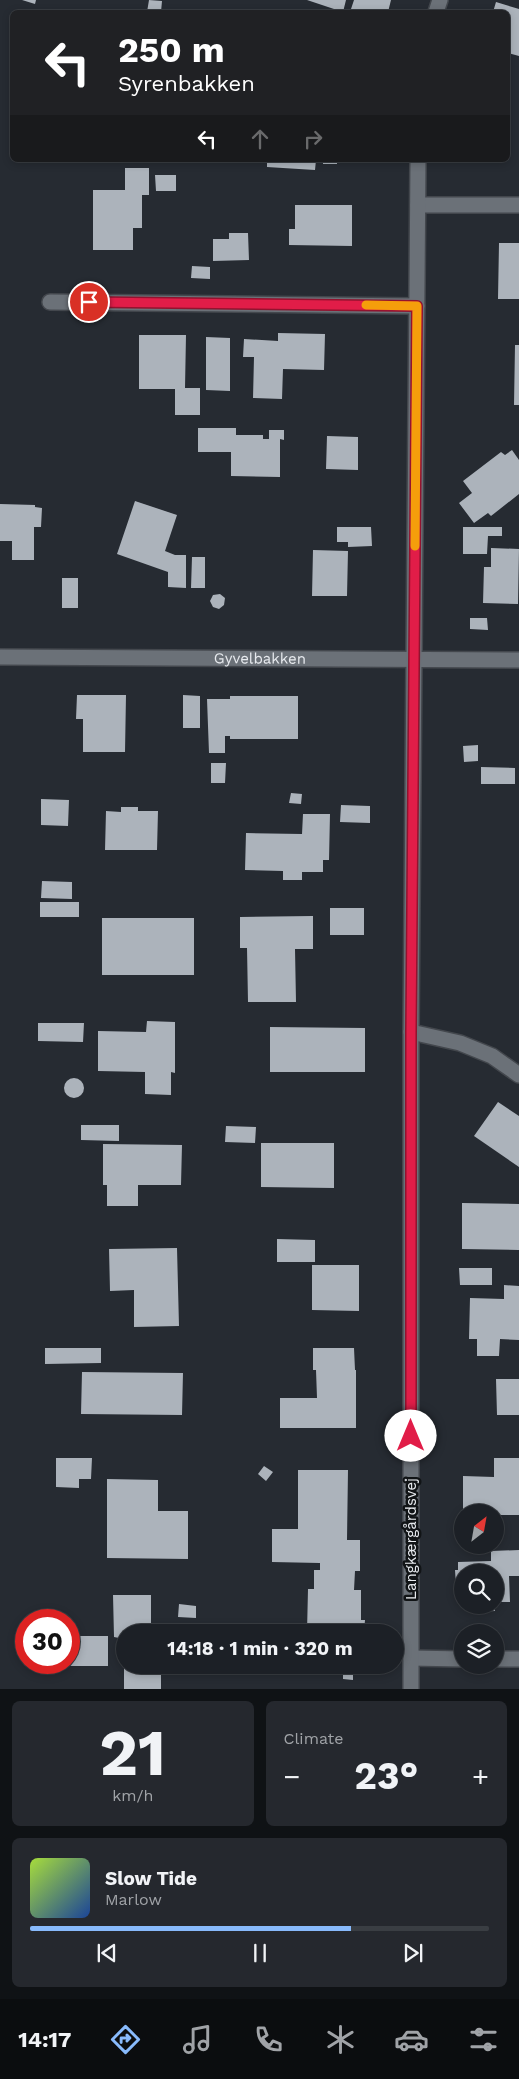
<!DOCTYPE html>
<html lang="en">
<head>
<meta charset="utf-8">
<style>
  body { margin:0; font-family:"Work Sans",sans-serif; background:#25282e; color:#f1f3f6; height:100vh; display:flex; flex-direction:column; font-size:19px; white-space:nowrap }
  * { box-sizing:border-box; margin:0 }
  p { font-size:16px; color:#a0a3a7 }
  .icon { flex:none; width:28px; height:28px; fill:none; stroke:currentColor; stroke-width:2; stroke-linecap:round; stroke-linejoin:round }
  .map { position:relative; height:1689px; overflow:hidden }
  .sheet { display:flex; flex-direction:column; gap:12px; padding:12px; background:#0f1215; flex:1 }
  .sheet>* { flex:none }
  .guide { position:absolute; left:10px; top:10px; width:500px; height:152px; border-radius:8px; box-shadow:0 2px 8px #0003,0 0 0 1px #3a3e43; background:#202124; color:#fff; overflow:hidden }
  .needle { width:32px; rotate:31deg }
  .tools { position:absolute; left:454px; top:1504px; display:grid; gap:10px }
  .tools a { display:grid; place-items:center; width:50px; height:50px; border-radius:50%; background:#1c2026; box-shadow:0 2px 8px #0003,0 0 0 1px #3a3e43; font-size:25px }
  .speed { position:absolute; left:15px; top:1609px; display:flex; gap:10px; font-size:25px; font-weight:700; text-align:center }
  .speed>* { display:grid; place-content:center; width:65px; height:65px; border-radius:50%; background:#1c2026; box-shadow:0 2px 8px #0003,0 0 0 1px #3a3e43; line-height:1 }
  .speed .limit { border:8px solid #d22; background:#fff; color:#111 }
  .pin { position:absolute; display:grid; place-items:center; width:42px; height:42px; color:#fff; margin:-21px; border:2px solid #fff; border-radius:50%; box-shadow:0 1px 5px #0007 }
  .me { position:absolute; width:55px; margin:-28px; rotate:0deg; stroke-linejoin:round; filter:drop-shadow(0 0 4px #0008) }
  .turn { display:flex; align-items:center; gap:18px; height:105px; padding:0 25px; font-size:22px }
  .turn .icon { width:65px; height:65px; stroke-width:2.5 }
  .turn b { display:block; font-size:35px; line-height:42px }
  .lanes { display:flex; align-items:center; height:48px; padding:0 25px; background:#0003; justify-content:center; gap:25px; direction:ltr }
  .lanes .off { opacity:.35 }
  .big { font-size:38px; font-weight:700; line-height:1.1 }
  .sheet .widget { flex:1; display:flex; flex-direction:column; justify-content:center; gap:8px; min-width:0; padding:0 18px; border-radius:8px; background:#25282e }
  .sheet .dial { align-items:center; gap:0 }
  .dial b { font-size:65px; line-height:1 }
  .song { display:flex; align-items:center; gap:15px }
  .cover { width:60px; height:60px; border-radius:8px; background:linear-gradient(135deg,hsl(80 70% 55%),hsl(220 70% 35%)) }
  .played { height:5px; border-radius:2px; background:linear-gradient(90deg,#88bafc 70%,#3a3e43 70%) }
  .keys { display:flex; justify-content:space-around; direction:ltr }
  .heat { display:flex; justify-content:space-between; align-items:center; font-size:28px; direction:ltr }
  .sheet .tiles { flex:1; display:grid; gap:12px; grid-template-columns:1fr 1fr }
  .widget:last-child { grid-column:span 2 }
  .trip { position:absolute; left:116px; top:1624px; width:288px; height:50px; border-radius:25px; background:#1c2026; box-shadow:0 2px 8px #0003,0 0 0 1px #3a3e43; font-weight:700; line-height:50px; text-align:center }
  .tabs { display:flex; height:80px; justify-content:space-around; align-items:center; background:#0b0d0f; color:#a0a3a7 }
  .tabs .icon { width:35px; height:35px }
  .tabs .selected { color:#88bafc }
  .tabs b { font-size:22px; color:#f1f3f6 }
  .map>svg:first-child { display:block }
</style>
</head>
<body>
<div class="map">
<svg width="519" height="1689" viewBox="0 0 519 1689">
  <rect width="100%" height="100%" fill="#262b32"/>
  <!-- building -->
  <path fill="#acb3bb" d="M22,0H36L35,4Z
    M149,0L162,1L161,12H147Z
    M307,0H346L343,12Z
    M354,0H391L388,12H350Z
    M496,2L519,9V56L508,53V12H493Z
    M267,160H316L315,170L267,167Z
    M323,160H337V164H323Z
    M125,168H149V195H142V228H133V250H93V190H125Z
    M155,175H176V191H156Z
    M295,205H352V246L289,245V229H295Z
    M229,233H248L249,260L213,261V239H229Z
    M499,243H519V299H498Z
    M192,266L210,267V279L191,278Z
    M278,333L325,334L324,370L283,369L282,399L253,398L254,357H243L244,339L278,341Z
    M139,335H186L185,388H200V415H175V389H139Z
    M206,337L230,338V391L206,390Z
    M515,345H519V405H514Z
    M198,428H236V435H263V439H269V430H284V440L280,439V477L231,476V452H198Z
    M327,436L358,437V470L326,469Z
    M512,450L519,460V494L491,516L488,513L474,523L459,503L472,493L463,481L501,452L505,455Z
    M135,501L177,515L165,551L175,555H186V588L168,587V572L117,554Z
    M0,504L35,505V507L42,508L41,527H34V560H12V541H0Z
    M337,527H371L372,546L348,547V542H337Z
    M463,527H502V536H488L487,554H463Z
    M491,548L519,549L518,604L483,603L484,567H491Z
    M313,550L348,551L347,596H312Z
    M192,557H205V588H191Z
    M62,578H78V608H62Z
    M220,594L225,598L224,605L219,609L213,607L210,601L213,595Z
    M470,618H487L488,630L470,629Z
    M77,695H126L125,752H83V719H76Z
    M183,695L200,696V728H183Z
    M230,696H298V739H230V736H225V753H209L207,699H230Z
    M478,745V761L464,762L463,746Z
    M211,763H226L225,783H211Z
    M481,767L515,768V784H481Z
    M291,793L302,794L301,804L289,803Z
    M41,799L69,800L68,826L41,825Z
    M341,805L370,806V823L340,822Z
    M121,807H138V811H158L157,850H105L106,811L121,812Z
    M303,814H330L329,860H323V872H302V880H283V871L245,870L246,833L302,834Z
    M42,881L72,882V899L41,898Z
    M40,902H79V917H40Z
    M330,908H364V935H330Z
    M313,916V949H295L296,1002H248L247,948H240V917Z
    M102,918H194V975H102Z
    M147,1021L175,1022V1073L171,1072V1095L145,1094V1072L98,1071V1031L146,1032Z
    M38,1023H84L83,1042L38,1041Z
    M270,1027L365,1028V1072H270Z
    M64 1088a10 10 0 1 1 20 0a10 10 0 1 1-20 0Z
    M498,1102L519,1116V1167L474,1136Z
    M81,1125H119V1141L81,1140Z
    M226,1126L256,1127L255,1143L225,1142Z
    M261,1143H334V1188L261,1187Z
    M103,1144L182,1145L181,1185H138V1206H107V1185H103Z
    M462,1203L519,1204V1250L462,1249Z
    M277,1239L315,1240V1262H277Z
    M177,1248L179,1326L134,1327V1290L110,1291L109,1249Z
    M312,1265H359V1311L312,1310Z
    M459,1268H492V1285H460Z
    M504,1285L519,1286V1340L500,1339L499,1356H477V1339H469L470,1298L504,1299Z
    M45,1348H101V1363L45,1364Z
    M313,1348H354L355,1370H356V1428H280V1398H317L316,1370H313Z
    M82,1372L183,1373L182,1415L81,1414Z
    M496,1379H519V1415H497Z
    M56,1458H92L91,1479H79V1488L56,1487Z
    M494,1458H519V1515H495V1512H463V1476L494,1477Z
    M264,1466L273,1472L266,1481L258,1474Z
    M298,1470H348L347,1540H360V1571H355L354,1590H361V1620H365L364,1632H307L308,1589H314V1570H320V1563L272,1562V1529H298Z
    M107,1479L158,1480V1511H188V1559L107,1558Z
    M519,1550V1576H509L510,1602H495V1572H462V1602H457L455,1570H458V1562L491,1561V1551Z
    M113,1595H151V1632H125V1653H119V1638L114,1637Z
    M179,1604L196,1606V1618L178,1617Z
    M474,1605H494L495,1611L474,1612Z
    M69,1636H108V1666H68Z
    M124,1665H161V1689H124Z
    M314,1665H364V1671H353V1680L343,1679V1671L313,1670Z"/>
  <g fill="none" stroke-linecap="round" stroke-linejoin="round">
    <defs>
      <g id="street">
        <path d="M436,12L440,0"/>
        <path d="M418,205H519"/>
        <path d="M50,302L417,306"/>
        <path id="s1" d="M0,657L519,660"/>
        <path d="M411,1032L460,1043L492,1056L519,1075"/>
        <path d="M411,1658L462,1659"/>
        <path d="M495,1659H519"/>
        <path d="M411,1689V1032L418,160"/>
      </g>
    </defs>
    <!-- street casing -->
    <use href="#street" stroke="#43474d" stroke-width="18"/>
    <!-- street -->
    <use href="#street" stroke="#6b7178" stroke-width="15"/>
  </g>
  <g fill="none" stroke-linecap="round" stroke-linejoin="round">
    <defs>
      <path id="route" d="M89,302L417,306L411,1032V1436"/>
    </defs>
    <!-- route casing -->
    <use href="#route" stroke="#92132f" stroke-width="12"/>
    <!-- route -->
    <use href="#route" stroke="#e11d48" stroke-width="9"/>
    <!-- slow -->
    <path stroke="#f59e0b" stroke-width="9" d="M366,305L417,306L415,546"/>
  </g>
  <g text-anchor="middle" stroke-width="5" stroke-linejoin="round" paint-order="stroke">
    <!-- street labels -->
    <g font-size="15" fill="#e7eaee" stroke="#111416">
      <text dy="5" stroke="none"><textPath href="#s1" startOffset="260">Gyvelbakken</textPath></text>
      <text transform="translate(411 1539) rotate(-90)" y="5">Langkærgårdsvej</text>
    </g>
  </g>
</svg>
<div class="tools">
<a><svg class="needle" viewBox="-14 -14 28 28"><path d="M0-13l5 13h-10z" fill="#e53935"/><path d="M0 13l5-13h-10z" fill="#a0a3a7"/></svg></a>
<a><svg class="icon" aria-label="search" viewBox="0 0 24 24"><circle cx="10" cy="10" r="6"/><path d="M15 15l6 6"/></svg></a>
<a><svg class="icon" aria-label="layers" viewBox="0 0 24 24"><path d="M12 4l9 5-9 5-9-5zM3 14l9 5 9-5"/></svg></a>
</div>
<div class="speed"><div class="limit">30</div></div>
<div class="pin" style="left:89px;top:302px;background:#d93025"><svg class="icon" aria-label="arrive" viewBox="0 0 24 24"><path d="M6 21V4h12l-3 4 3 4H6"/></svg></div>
<svg class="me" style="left:411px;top:1436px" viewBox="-20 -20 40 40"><circle r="19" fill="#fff"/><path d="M0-13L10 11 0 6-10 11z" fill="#e11d48"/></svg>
<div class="trip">14:18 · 1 min · 320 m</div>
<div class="guide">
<div class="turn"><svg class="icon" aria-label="left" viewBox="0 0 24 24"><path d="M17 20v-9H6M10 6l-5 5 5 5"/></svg><div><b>250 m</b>Syrenbakken</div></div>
<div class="lanes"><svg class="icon" aria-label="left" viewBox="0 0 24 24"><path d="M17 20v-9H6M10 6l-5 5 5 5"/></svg><svg class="icon off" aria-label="ahead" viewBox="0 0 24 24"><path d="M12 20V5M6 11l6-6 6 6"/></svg><svg class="icon off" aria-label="right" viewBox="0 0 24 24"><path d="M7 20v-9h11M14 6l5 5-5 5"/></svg></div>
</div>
</div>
<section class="sheet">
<div class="tiles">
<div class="widget dial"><b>21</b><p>km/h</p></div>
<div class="widget"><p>Climate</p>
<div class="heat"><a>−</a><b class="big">23°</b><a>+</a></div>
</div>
<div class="widget">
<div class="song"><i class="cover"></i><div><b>Slow Tide</b><p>Marlow</p></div></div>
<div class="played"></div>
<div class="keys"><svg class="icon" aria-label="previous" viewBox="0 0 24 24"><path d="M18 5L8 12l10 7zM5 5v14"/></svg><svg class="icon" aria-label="pause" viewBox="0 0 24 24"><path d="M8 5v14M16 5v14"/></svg><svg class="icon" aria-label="next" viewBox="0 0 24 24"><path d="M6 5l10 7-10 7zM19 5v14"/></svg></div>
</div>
</div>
</section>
<nav class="tabs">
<b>14:17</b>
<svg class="icon selected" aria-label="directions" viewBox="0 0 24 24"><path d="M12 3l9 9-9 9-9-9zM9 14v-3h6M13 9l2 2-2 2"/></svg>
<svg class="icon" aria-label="music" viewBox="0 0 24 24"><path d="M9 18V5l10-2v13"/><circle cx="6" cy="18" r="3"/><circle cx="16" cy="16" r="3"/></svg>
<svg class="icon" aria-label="phone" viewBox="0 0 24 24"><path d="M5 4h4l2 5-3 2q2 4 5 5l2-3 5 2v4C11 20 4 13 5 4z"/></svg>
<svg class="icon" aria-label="climate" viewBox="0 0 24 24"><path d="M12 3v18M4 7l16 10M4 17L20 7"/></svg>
<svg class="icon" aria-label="car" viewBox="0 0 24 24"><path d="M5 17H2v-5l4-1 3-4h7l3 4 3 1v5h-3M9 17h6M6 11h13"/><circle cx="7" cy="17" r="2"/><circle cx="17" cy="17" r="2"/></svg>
<svg class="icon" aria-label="filters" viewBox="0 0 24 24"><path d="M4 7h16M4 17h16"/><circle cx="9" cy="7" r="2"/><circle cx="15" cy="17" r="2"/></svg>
</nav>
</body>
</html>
